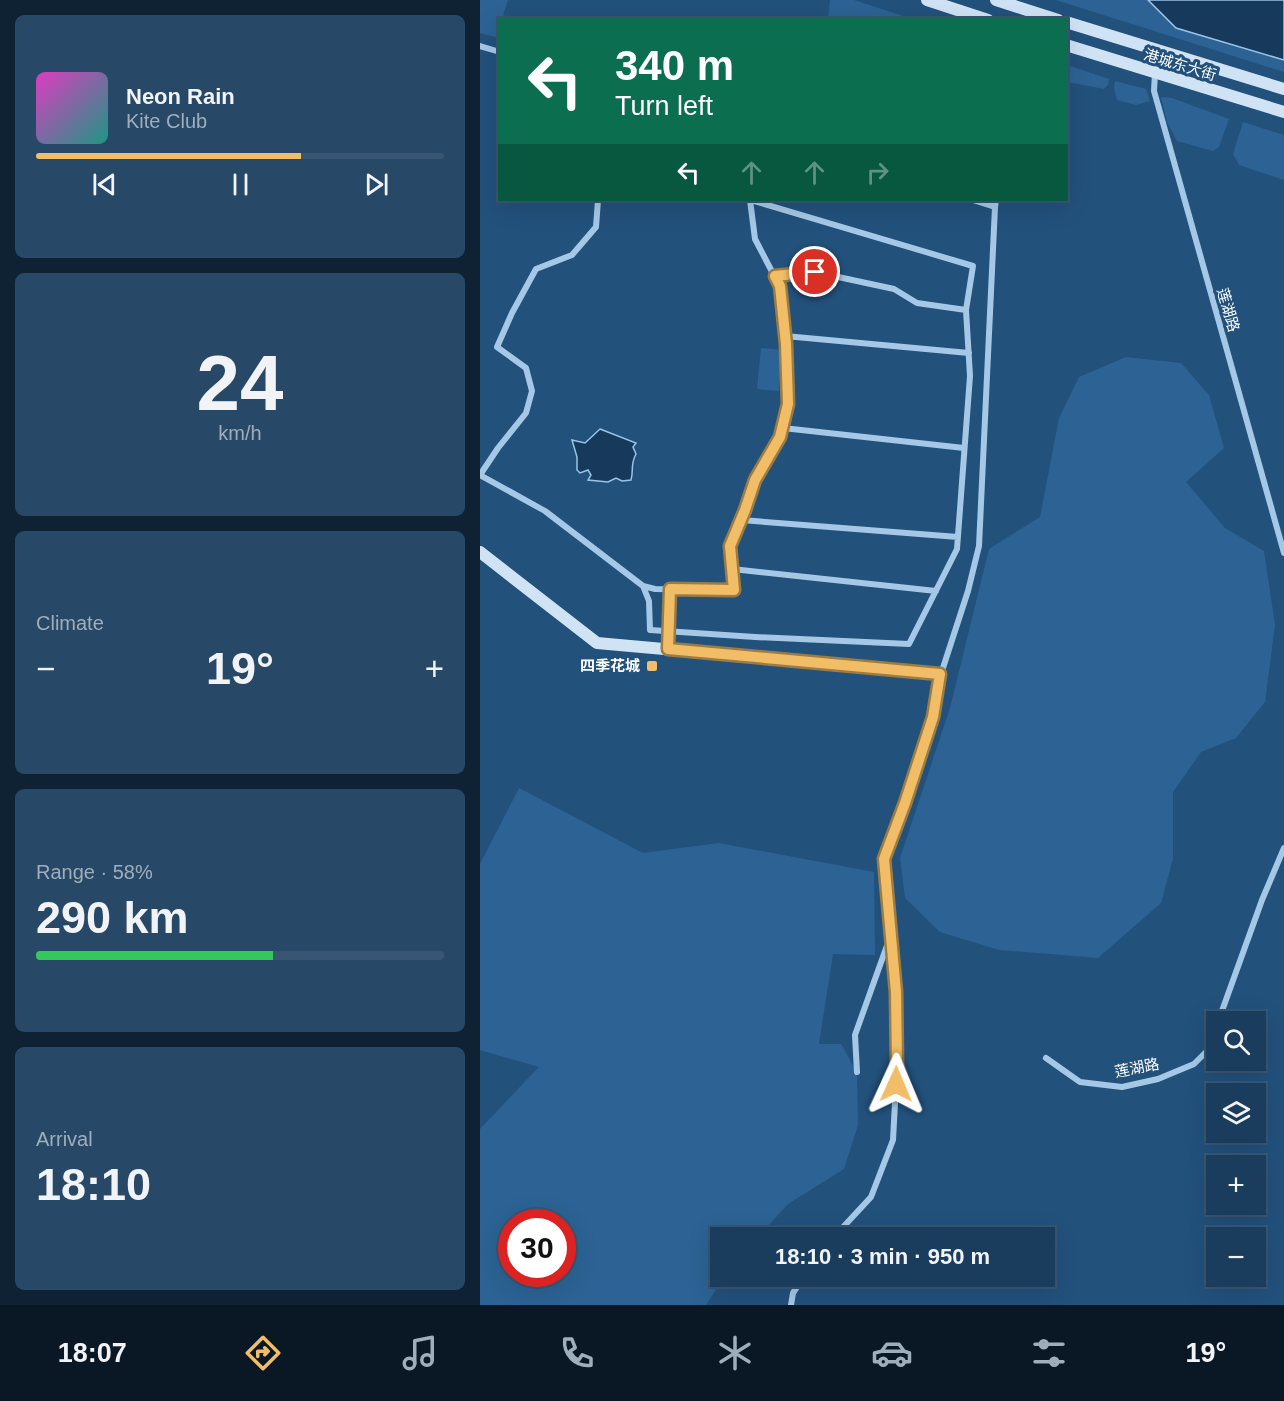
<!DOCTYPE html>
<html lang="en">
<head>
<meta charset="utf-8">
<style>
  body { margin:0; font-family:Arial,"Noto Sans SC",sans-serif; background:#274866; color:#f1f3f6; height:100vh; display:flex; flex-direction:column; font-size:22px; white-space:nowrap }
  * { box-sizing:border-box; margin:0 }
  p { font-size:20px; color:#9faebc }
  .icon { flex:none; width:33px; height:33px; fill:none; stroke:currentColor; stroke-width:2; stroke-linecap:round; stroke-linejoin:round }
  .map { position:relative; flex:1; overflow:hidden }
  .panel { display:flex; flex-direction:column; gap:15px; padding:15px; background:#0e2233; width:480px }
  .panel>* { flex:none }
  .guide { position:absolute; left:18px; top:18px; width:570px; height:183px; border-radius:0px; box-shadow:0 6px 24px #0002,0 0 0 2px #385672; background:#0b6e4f; color:#fff; overflow:hidden }
  .controls { position:absolute; left:726px; top:1011px; display:grid; gap:12px }
  .controls a { display:grid; place-items:center; width:60px; height:60px; border-radius:0px; background:#1a3d5d; box-shadow:0 6px 24px #0002,0 0 0 2px #385672; font-size:30px }
  .speed { position:absolute; left:18px; top:1209px; display:flex; gap:12px; font-size:30px; font-weight:700; text-align:center }
  .speed>* { display:grid; place-content:center; width:78px; height:78px; border-radius:50%; background:#1a3d5d; box-shadow:0 6px 24px #0002,0 0 0 2px #385672; line-height:1 }
  .speed .limit { border:9px solid #d22; background:#fff; color:#111 }
  .pin { position:absolute; display:grid; place-items:center; width:51px; height:51px; color:#fff; margin:-26px; border:3px solid #fff; border-radius:50%; box-shadow:0 2px 6px #0007 }
  .me { position:absolute; width:66px; margin:-33px; rotate:1deg; stroke-linejoin:round; filter:drop-shadow(0 0 4px #0008) }
  .turn { display:flex; align-items:center; gap:21px; height:126px; padding:0 18px; font-size:27px }
  .turn .icon { width:78px; height:78px; stroke-width:2.5 }
  .turn b { display:block; font-size:42px; line-height:51px }
  .lanes { display:flex; align-items:center; height:57px; padding:0 18px; background:#0003; justify-content:center; gap:30px; direction:ltr }
  .lanes .off { opacity:.35 }
  .big { font-size:45px; font-weight:800; line-height:1.1 }
  .panel .tile { flex:1; display:flex; flex-direction:column; justify-content:center; gap:9px; min-width:0; padding:0 21px; border-radius:9px; background:#274866 }
  .panel .dial { align-items:center; gap:0 }
  .dial b { font-size:78px; line-height:1 }
  .song { display:flex; align-items:center; gap:18px }
  .cover { width:72px; height:72px; border-radius:9px; background:linear-gradient(135deg,hsl(310 70% 55%),hsl(170 70% 35%)) }
  .played { height:6px; border-radius:3px; background:linear-gradient(90deg,#f1be67 65%,#385672 65%) }
  .keys { display:flex; justify-content:space-around; direction:ltr }
  .heat { display:flex; justify-content:space-between; align-items:center; font-size:33px; direction:ltr }
  .charge { height:9px; border-radius:4px; background:linear-gradient(90deg,#34c759 58%,#385672 0) }
  .trip { position:absolute; left:230px; top:1227px; width:345px; height:60px; border-radius:0px; background:#1a3d5d; box-shadow:0 6px 24px #0002,0 0 0 2px #385672; font-weight:800; line-height:60px; text-align:center }
  .tabs { display:flex; height:96px; justify-content:space-around; align-items:center; background:#0a1825; color:#9faebc }
  .tabs .icon { width:42px; height:42px }
  .tabs .selected { color:#f1be67 }
  .tabs b { font-size:27px; color:#f1f3f6 }
  main { display:flex; flex:1; min-height:0 }
  .map>svg:first-child { display:block }
</style>
</head>
<body>
<main>
<section class="panel">
<div class="tile">
<div class="song"><i class="cover"></i><div><b>Neon Rain</b><p>Kite Club</p></div></div>
<div class="played"></div>
<div class="keys"><svg class="icon" aria-label="previous" viewBox="0 0 24 24"><path d="M18 5L8 12l10 7zM5 5v14"/></svg><svg class="icon" aria-label="pause" viewBox="0 0 24 24"><path d="M8 5v14M16 5v14"/></svg><svg class="icon" aria-label="next" viewBox="0 0 24 24"><path d="M6 5l10 7-10 7zM19 5v14"/></svg></div>
</div>
<div class="tile dial"><b>24</b><p>km/h</p></div>
<div class="tile"><p>Climate</p>
<div class="heat"><a>−</a><b class="big">19°</b><a>+</a></div>
</div>
<div class="tile"><p>Range · 58%</p><b class="big">290 km</b><div class="charge"></div></div>
<div class="tile"><p>Arrival</p><b class="big">18:10</b></div>
</section>
<div class="map">
<svg width="804" height="1305" viewBox="0 0 804 1305">
  <rect width="100%" height="100%" fill="#22517c"/>
  <!-- green -->
  <path fill="#2c6394" fill-rule="evenodd" d="M0,0H28L23,15L34,19L20,20L19,38L0,33Z
    M350,0H374L423,16L418,20L348,19Z
    M576,0H804V72Z
    M587,65L629,79L628,85L624,89L587,82Z
    M635,81L666,89L670,101L656,105L637,100L634,88Z
    M681,97L692,98L749,119L739,147L733,151L697,141L687,122Z
    M763,122L804,135V180L759,165L753,154Z
    M281,348L302,350L299,391L277,389Z
    M646,357L701,363L729,395L744,448L706,482L745,528L784,551L795,625L785,702L756,738L721,752L693,792V859L681,903L618,958L519,950L460,932L425,898L420,858L470,708L509,549L560,517L579,418L599,377Z
    M39,788L163,853L239,843L394,872L395,955L353,954L339,1044H361L377,1072L378,1125L364,1169L308,1204L278,1237L240,1238V1276L244,1277L226,1305H0V1129L59,1067L0,1050V864ZM32,1222H82V1274H32Z"/>
  <!-- water -->
  <path fill="#173a5c" stroke="#99c4e7" stroke-width="1.5" d="M668,0H804V60L696,28Z
    M120,429L156,443L153,447L156,454C150,465 154,469 151,480L142,481L136,478L128,482L108,480L111,475L108,470L100,473L97,470V457L92,440L105,443Z"/>
  <g fill="none" stroke-linecap="round" stroke-linejoin="round">
    <!-- street -->
    <path stroke="#a5c8e6" stroke-width="6" d="M0,46L20,52
      M675,73L674,91L804,553
      M118,200L116,227L92,255L56,269L32,313L17,347L46,368L52,391L46,413L18,448L0,475L65,511L163,586L175,589L254,590L251,546L265,510L275,480L300,437L308,404L306,344L300,287L275,239L270,200
      M493,200L515,207L516,200
      M295,276L335,272L414,289L437,303L486,310
      M305,336L489,353
      M303,428L484,448
      M261,520L478,537
      M252,569L456,591
      M163,586L169,601L170,630L275,637L429,644L477,549L490,376L486,310L493,266L271,200
      M187,649L190,589
      M738,1022L782,900L804,848
      M566,1058L600,1082L642,1087L678,1079L714,1064L727,1051L736,1025
      M377,1072L375,1035L409,940
      M353,1238L391,1197L413,1140L417,1066L416,992L404,859L425,803L453,717L461,674L488,591L499,546L515,207
      M311,1305L313,1293L324,1276"/>
    <!-- secondary -->
    <path stroke="#cfe3f5" stroke-width="12" d="M447,0L508,20
      M516,0L578,20
      M586,22L804,89
      M586,45L804,112
      M0,552L117,643L461,674"/>
  </g>
  <g fill="none" stroke-linecap="round" stroke-linejoin="round">
    <defs>
      <path id="route" d="M335,272L295,276L300,286L306,344L308,404L300,437L275,480L265,510L250,546L254,590L190,589L188,649L460,674L453,717L425,803L404,859L416,992L417,1066L416,1084"/>
    </defs>
    <!-- route casing -->
    <use href="#route" stroke="#9d7c43" stroke-width="15"/>
    <!-- route -->
    <use href="#route" stroke="#f1be67" stroke-width="10"/>
  </g>
  <!-- markers -->
  <rect fill="#f1be67" stroke="#22517c" stroke-width="2" x="166" y="660" width="12" height="12" rx="3"/>
  <g text-anchor="middle" stroke-width="6" stroke-linejoin="round" paint-order="stroke">
    <!-- street labels -->
    <g font-size="15" fill="#fff" stroke="#22517c">
      <text transform="translate(700 65) rotate(17)" y="5">港城东大街</text>
      <text transform="translate(748 310) rotate(74)" y="5">莲湖路</text>
      <text transform="translate(657 1068) rotate(-11)" y="5">莲湖路</text>
    </g>
    <!-- poi labels -->
    <g font-size="15" font-weight="bold" fill="#fff" stroke="#22517c" text-anchor="end">
      <text x="160" y="671">四季花城</text>
    </g>
  </g>
</svg>
<div class="controls">
<a><svg class="icon" aria-label="search" viewBox="0 0 24 24"><circle cx="10" cy="10" r="6"/><path d="M15 15l6 6"/></svg></a>
<a><svg class="icon" aria-label="layers" viewBox="0 0 24 24"><path d="M12 4l9 5-9 5-9-5zM3 14l9 5 9-5"/></svg></a>
<a>+</a>
<a>−</a>
</div>
<div class="speed"><div class="limit">30</div></div>
<div class="pin" style="left:335px;top:272px;background:#d93025"><svg class="icon" aria-label="arrive" viewBox="0 0 24 24"><path d="M6 21V4h12l-3 4 3 4H6"/></svg></div>
<svg class="me" style="left:416px;top:1084px" viewBox="-20 -20 40 40"><path d="M0-17L14 15 0 8-14 15z" fill="#f1be67" stroke="#fff" stroke-width="4"/></svg>
<div class="trip">18:10 · 3 min · 950 m</div>
<div class="guide">
<div class="turn"><svg class="icon" aria-label="left" viewBox="0 0 24 24"><path d="M17 20v-9H6M10 6l-5 5 5 5"/></svg><div><b>340 m</b>Turn left</div></div>
<div class="lanes"><svg class="icon" aria-label="left" viewBox="0 0 24 24"><path d="M17 20v-9H6M10 6l-5 5 5 5"/></svg><svg class="icon off" aria-label="ahead" viewBox="0 0 24 24"><path d="M12 20V5M6 11l6-6 6 6"/></svg><svg class="icon off" aria-label="ahead" viewBox="0 0 24 24"><path d="M12 20V5M6 11l6-6 6 6"/></svg><svg class="icon off" aria-label="right" viewBox="0 0 24 24"><path d="M7 20v-9h11M14 6l5 5-5 5"/></svg></div>
</div>
</div>
</main>
<nav class="tabs">
<b>18:07</b>
<svg class="icon selected" aria-label="directions" viewBox="0 0 24 24"><path d="M12 3l9 9-9 9-9-9zM9 14v-3h6M13 9l2 2-2 2"/></svg>
<svg class="icon" aria-label="music" viewBox="0 0 24 24"><path d="M9 18V5l10-2v13"/><circle cx="6" cy="18" r="3"/><circle cx="16" cy="16" r="3"/></svg>
<svg class="icon" aria-label="phone" viewBox="0 0 24 24"><path d="M5 4h4l2 5-3 2q2 4 5 5l2-3 5 2v4C11 20 4 13 5 4z"/></svg>
<svg class="icon" aria-label="climate" viewBox="0 0 24 24"><path d="M12 3v18M4 7l16 10M4 17L20 7"/></svg>
<svg class="icon" aria-label="car" viewBox="0 0 24 24"><path d="M5 17H2v-5l4-1 3-4h7l3 4 3 1v5h-3M9 17h6M6 11h13"/><circle cx="7" cy="17" r="2"/><circle cx="17" cy="17" r="2"/></svg>
<svg class="icon" aria-label="filters" viewBox="0 0 24 24"><path d="M4 7h16M4 17h16"/><circle cx="9" cy="7" r="2"/><circle cx="15" cy="17" r="2"/></svg>
<b>19°</b>
</nav>
</body>
</html>
